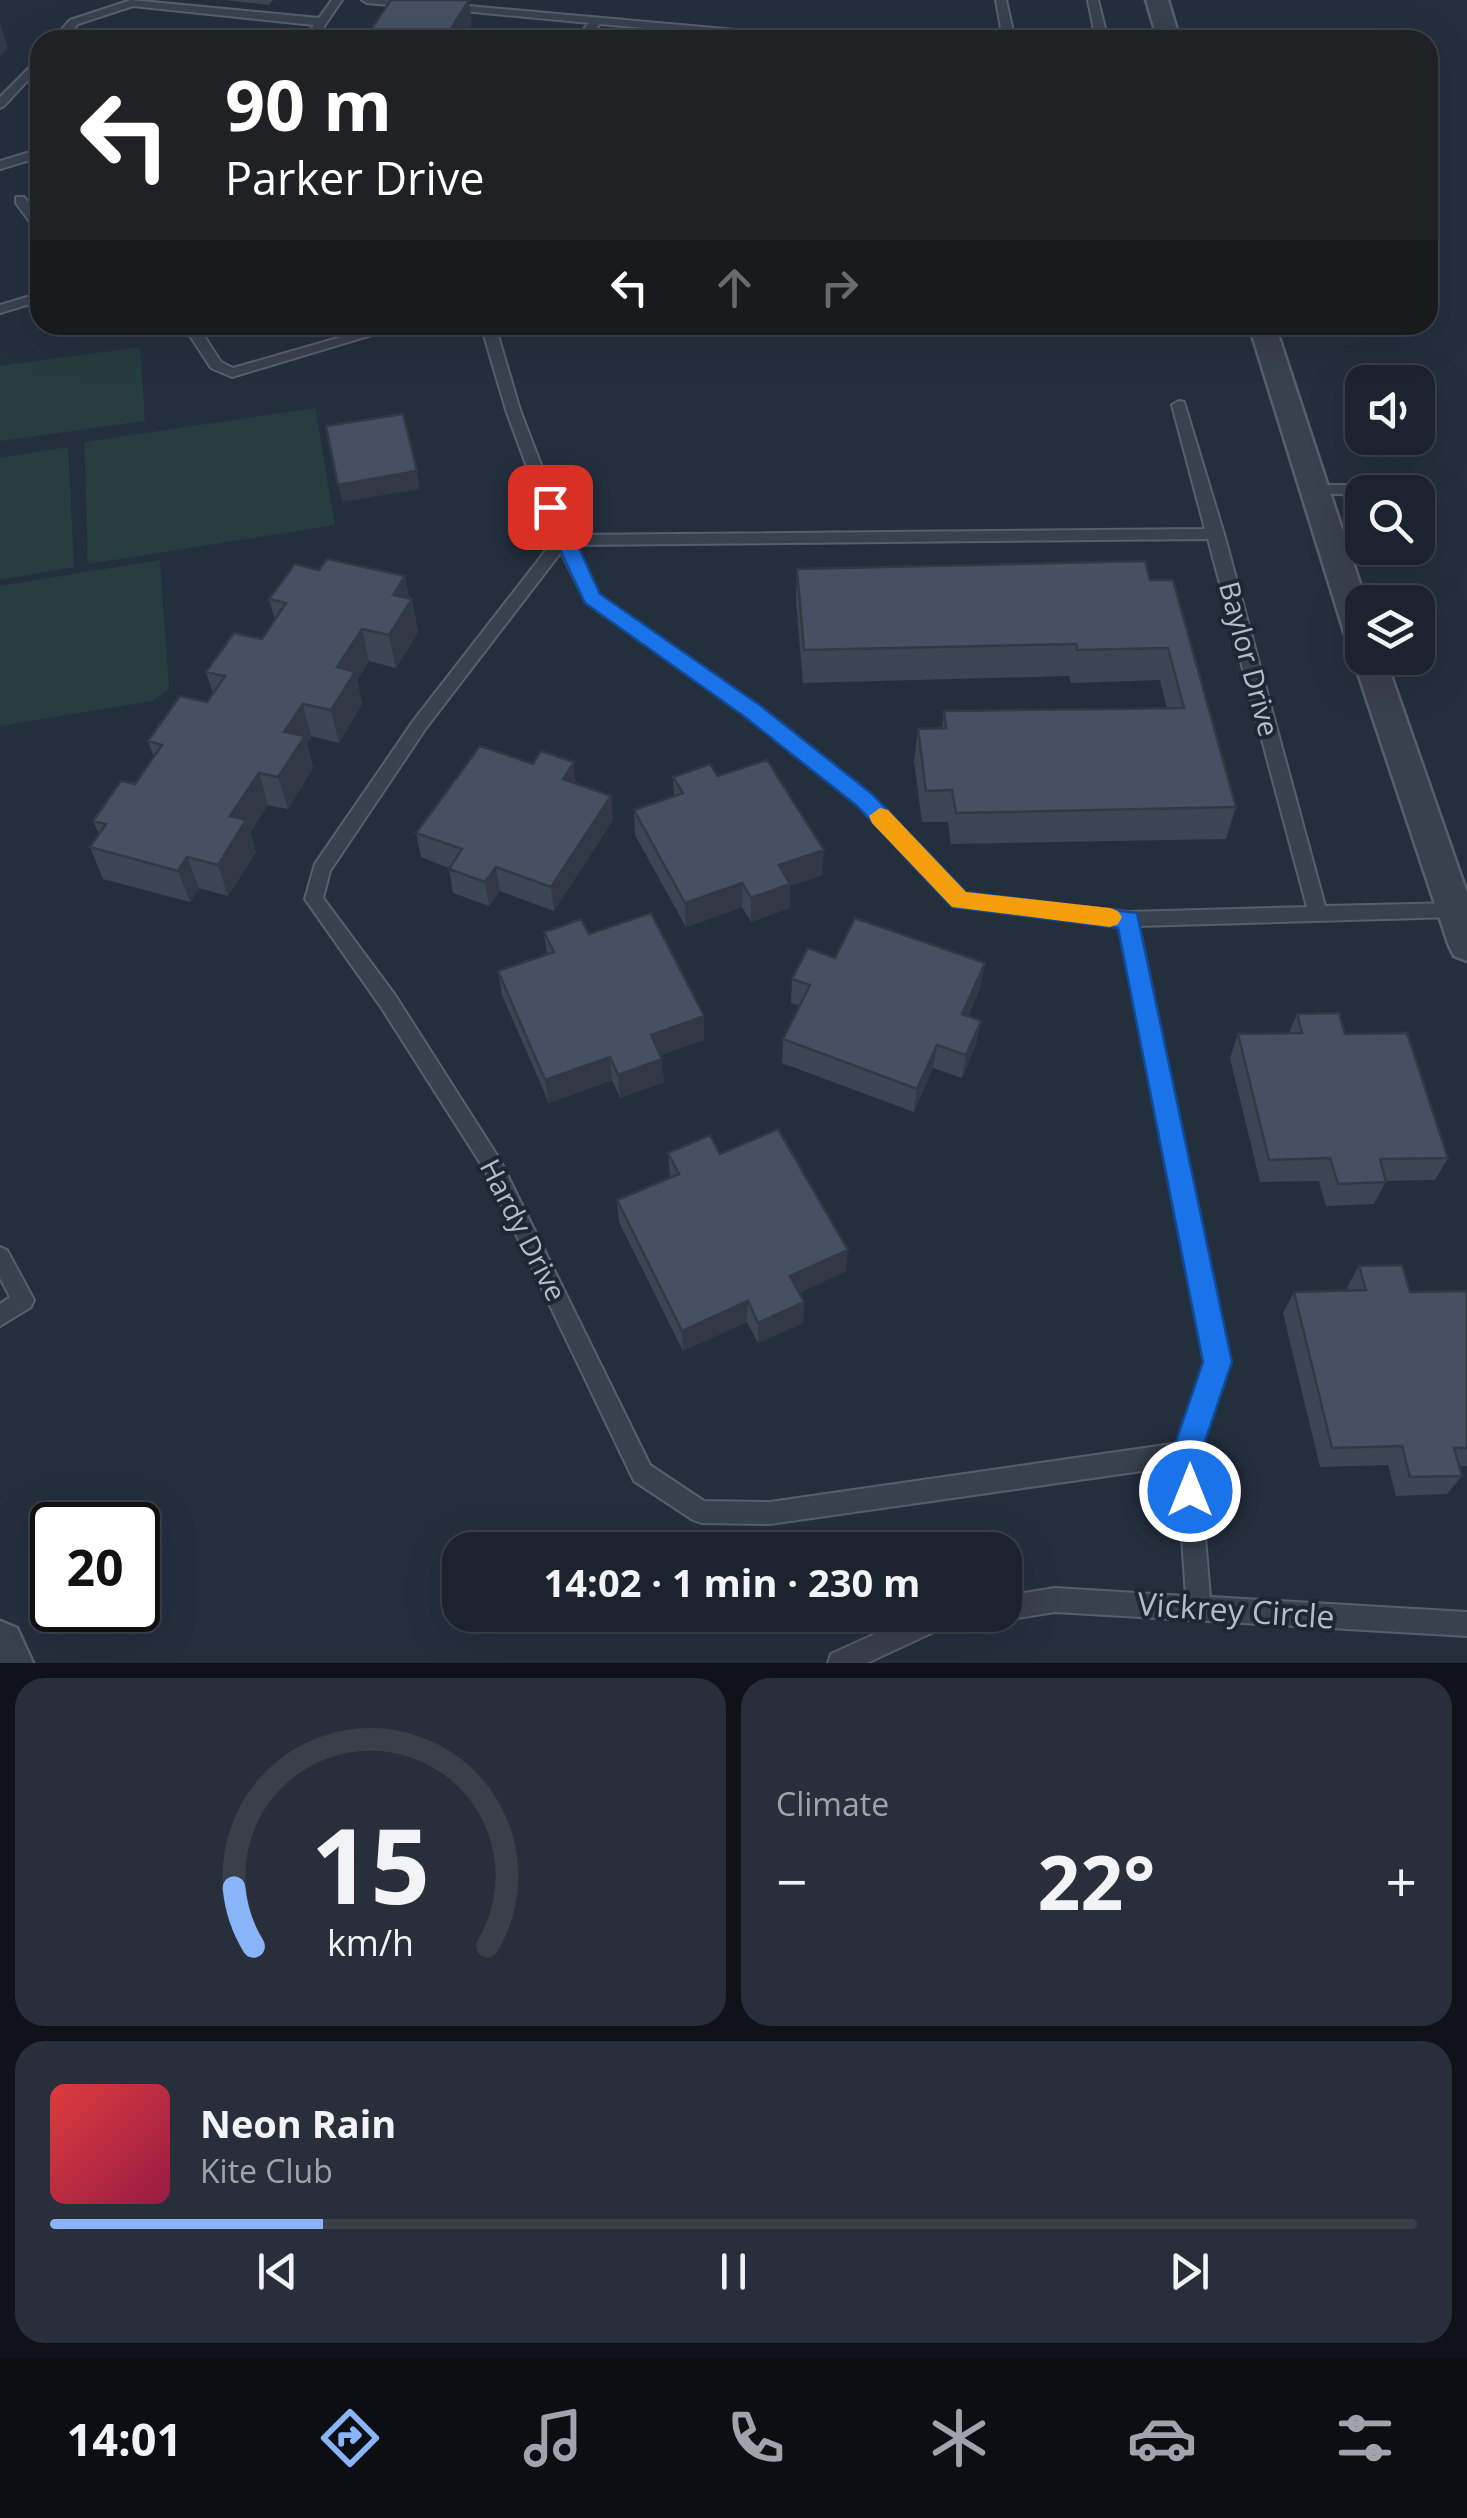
<!DOCTYPE html>
<html lang="en">
<head>
<meta charset="utf-8">
<style>
  body { margin:0; font-family:"Open Sans",sans-serif; background:#282f3a; color:#f1f3f6; height:100vh; display:flex; flex-direction:column; font-size:38px; white-space:nowrap }
  * { box-sizing:border-box; margin:0 }
  p { font-size:32px; color:#a0a4aa }
  .icon { flex:none; width:55px; height:55px; fill:none; stroke:currentColor; stroke-width:2; stroke-linecap:round; stroke-linejoin:round }
  .map { position:relative; height:1663px; overflow:hidden }
  .drawer { display:flex; flex-direction:column; gap:15px; padding:15px; background:#0f1319; flex:1 }
  .drawer>* { flex:none }
  .hud { position:absolute; left:30px; top:30px; width:1408px; height:305px; border-radius:30px; box-shadow:0 10px 40px #0002,0 0 0 2px #39404a; background:#202124; color:#fff; overflow:hidden }
  .tools { position:absolute; left:1345px; top:365px; display:grid; gap:20px }
  .tools a { display:grid; place-items:center; width:90px; height:90px; border-radius:20px; background:#1b232e; box-shadow:0 10px 40px #0002,0 0 0 2px #39404a; font-size:50px }
  .speed { position:absolute; left:30px; top:1502px; display:flex; gap:20px; font-size:50px; font-weight:700; text-align:center }
  .speed>* { display:grid; place-content:center; width:130px; height:130px; border-radius:50%; background:#1b232e; box-shadow:0 10px 40px #0002,0 0 0 2px #39404a; line-height:1 }
  .speed .limit { border:5px solid #111; border-radius:15px; background:#fff; color:#111 }
  .pin { position:absolute; display:grid; place-items:center; width:85px; height:85px; color:#fff; margin:-42px; border-radius:20px; box-shadow:0 5px 15px #0006 }
  .me { position:absolute; width:110px; margin:-55px; rotate:0deg; stroke-linejoin:round; filter:drop-shadow(0 0 8px #0008) }
  .turn { display:flex; align-items:center; gap:35px; height:210px; padding:0 30px; font-size:45px }
  .turn .icon { width:130px; height:130px; stroke-width:2.5 }
  .turn b { display:block; font-size:70px; line-height:85px }
  .lanes { display:flex; align-items:center; height:95px; padding:0 30px; background:#0003; justify-content:center; gap:50px; direction:ltr }
  .lanes .off { opacity:.35 }
  .big { font-size:75px; font-weight:700; line-height:1.1 }
  .drawer .tile { flex:1; display:flex; flex-direction:column; justify-content:center; gap:15px; min-width:0; padding:0 35px; border-radius:30px; background:#282f3a }
  .drawer .dial { align-items:center; gap:0 }
  .dial svg { height:260px; overflow:visible; fill:none; stroke:#39404a; stroke-width:7; stroke-linecap:round; text-anchor:middle }
  .dial text { fill:#f1f3f6; stroke:none }
  .song { display:flex; align-items:center; gap:30px }
  .cover { width:120px; height:120px; border-radius:15px; background:linear-gradient(135deg,hsl(0 70% 55%),hsl(340 70% 35%)) }
  .played { height:10px; border-radius:5px; background:linear-gradient(90deg,#8ab4f8 20%,#39404a 20%) }
  .keys { display:flex; justify-content:space-around; direction:ltr }
  .heat { display:flex; justify-content:space-between; align-items:center; font-size:55px; direction:ltr }
  .drawer .tiles { flex:1; display:grid; gap:15px; grid-template-columns:1fr 1fr }
  .tile:last-child { grid-column:span 2 }
  .trip { position:absolute; left:442px; top:1532px; width:580px; height:100px; border-radius:30px; background:#1b232e; box-shadow:0 10px 40px #0002,0 0 0 2px #39404a; font-weight:700; line-height:100px; text-align:center }
  .tabs { display:flex; height:160px; justify-content:space-around; align-items:center; background:#0b0e12; color:#a0a4aa }
  .tabs .icon { width:70px; height:70px }
  .tabs .selected { color:#8ab4f8 }
  .tabs b { font-size:45px; color:#f1f3f6 }
  .map>svg:first-child { display:block }
</style>
</head>
<body>
<div class="map">
<svg width="1467" height="1663" viewBox="0 0 1467 1663">
  <rect width="100%" height="100%" fill="#242f3e"/>
  <!-- green -->
  <path fill="#263c3f" d="M140,347L145,421L0,441V366Z
    M315,408L335,525L88,564L84,442Z
    M68,447L74,567L0,580V458Z
    M160,560L169,689L153,701L0,726V586Z"/>
  <g fill="none" stroke-linecap="round" stroke-linejoin="round">
    <defs>
      <path id="service" d="M131,0L319,18L332,0H342L315,40H303L314,25L133,6L78,24L64,40H52L70,20Z
        M362,0H403L416,4L411,7L367,3Z
        M996,0H1006L1015,40H1003Z
        M1088,0H1098L1108,40H1096Z
        M447,4L813,37L819,40H776L600,24L586,40H574L589,23L443,9V5Z
        M40,57V67L4,106L0,108V97Z
        M40,149V157L0,169V161Z
        M16,197H24L40,218V231L36,230L16,203Z
        M40,293V301L0,313V305Z
        M183,325H197L221,362L233,368L383,325H405L232,377L211,368Z
        M481,325H495L520,410L568,535L1205,529L1172,405L1179,401L1184,402L1224,534L1325,906L1455,903L1461,905L1464,910L1461,915L1455,917L1139,926L1228,1362L1198,1453L1210,1597L1467,1612V1636L1055,1612L1005,1620L997,1616L1005,1615V1596L1055,1588L1186,1596L1177,1466L770,1524L701,1523L693,1520L634,1481L486,1172L381,1007L305,899L315,864L414,720L554,540L506,410ZM1208,539L1307,907L1128,912L965,894L871,795L759,707L598,595L572,545ZM561,552L586,602L747,715L859,805L954,906L1120,925L1206,1362L1179,1443L770,1502L704,1501L650,1465L500,1160L395,995L323,898L330,871L426,728Z
        M1315,485H1378L1385,490L1384,492H1362V495L1310,493V487Z
        M0,1247L7,1250L34,1300L31,1307L0,1326V1304L10,1297L0,1278Z
        M917,1615H967L963,1623L938,1630L867,1663H828L831,1654Z"/>
      <path id="minor" d="M1146,0H1168L1180,40H1158Z
        M1249,325H1275L1366,602H1362V658H1385L1467,893V961L1454,956L1449,946L1353,658L1361,649L1351,646L1346,638Z
        M0,1621L17,1628L33,1663H0Z"/>
    </defs>
    <!-- service casing -->
    <use href="#service" stroke="#565f6c" stroke-width="4"/>
    <!-- minor casing -->
    <use href="#minor" stroke="#565f6c" stroke-width="5"/>
    <!-- service -->
    <use href="#service" fill="#38414e" fill-rule="evenodd"/>
    <!-- minor -->
    <use href="#minor" fill="#38414e" fill-rule="evenodd"/>
  </g>
  <!-- wall -->
  <path fill="#3b4654" d="M224,0H273L269,5Z
    M797,569L1150,580L1236,807L1226,839L951,844L948,822H922L914,761L918,729L942,728L944,711L1167,709L1160,680L1071,683L1069,676L803,683L796,602Z
    M319,570L405,576L409,598L412,599L418,632L396,668L369,661L357,680L362,704L339,743L311,736L307,743L313,768L288,809L268,805L250,832L256,852L228,896L199,888L190,902L103,879L90,847L99,834L93,821L135,784L154,757L148,741L207,702L213,694L206,672L262,639L275,620L269,599Z
    M718,776L822,875L790,886V908L751,922L742,907L686,927L635,835L634,810L674,796L673,777Z
    M576,783L611,796L613,820L554,911L500,891L489,906L453,893L449,868L421,857L416,833Z
    M544,932L589,934L704,1016V1040L661,1055L664,1082L620,1098L612,1080L549,1103L502,995L498,971L547,954Z
    M835,958L981,986L968,1016L981,1021L976,1044L962,1078L933,1068L914,1112L782,1063L783,1039L800,1006L791,1003L792,979Z
    M1297,1014L1345,1034L1448,1158L1435,1180L1386,1181L1374,1204L1326,1206L1319,1181L1260,1182L1230,1058L1238,1034L1289,1033Z
    M668,1153L720,1154L846,1271L799,1293L804,1302L803,1323L758,1343L747,1322L683,1351L619,1222L617,1200L670,1177Z
    M1359,1266L1410,1292L1467,1291V1466H1460L1462,1476L1447,1494L1396,1496L1388,1465L1320,1467L1283,1313L1294,1292L1348,1290L1347,1287Z"/>
  <!-- shaded-wall -->
  <path fill="#303945" d="M469,0L472,24L462,40H444Z
    M0,22L8,48L0,57Z
    M417,471L420,489L342,502L338,485Z
    M405,576L410,603L412,599L418,632L396,668L389,635L393,595Z
    M362,629L369,661L357,680L362,704L339,743L331,710L337,667Z
    M303,704L311,736L307,743L313,768L288,809L278,777L284,732Z
    M574,762L576,787L563,779Z
    M259,773L268,805L250,832L256,852L228,896L218,865L230,816Z
    M611,796L613,820L554,911L551,887Z
    M824,850L822,875L790,886V908L751,922V898L779,865Z
    M187,857L199,888L190,902L178,871Z
    M496,867L500,891L489,906L485,882Z
    M742,883V907L686,927L685,903Z
    M985,963L981,986L958,1038L962,1014Z
    M704,1016V1040L653,1058L651,1035Z
    M981,1021L976,1044L962,1078L966,1055Z
    M937,1045L933,1068L914,1112L917,1089Z
    M610,1057L612,1080L549,1103L545,1080Z
    M662,1059L664,1082L620,1098L618,1075Z
    M848,1250L846,1271L789,1297L790,1276Z
    M748,1301L747,1322L683,1351L682,1331Z
    M804,1302L803,1323L758,1343V1323Z"/>
  <!-- building -->
  <path fill="#455162" stroke="#303945" stroke-width="2.5" d="M391,0H469L444,40H364Z
    M403,414L417,471L338,485L326,426Z
    M327,559L405,576L393,595L412,599L389,635L362,629L337,667L355,672L331,710L303,704L284,732L305,736L278,777L259,773L230,816L246,820L218,865L187,857L178,871L90,847L106,824L93,821L121,781L135,784L162,745L148,741L180,696L207,702L225,676L206,672L234,633L262,639L286,603L269,599L295,564L319,570Z
    M1145,561L1150,580H1173L1236,807L956,813L952,790L926,791L918,729L946,728L944,711L1184,708L1168,648L1077,650L1076,644L804,650L797,569Z
    M480,746L533,764L541,751L574,762L563,779L611,796L551,887L496,867L485,882L449,869L462,849L416,833Z
    M767,760L824,850L779,865L790,884L751,898L742,883L685,903L634,810L683,793L673,777L710,764L718,776Z
    M651,913L704,1016L651,1035L662,1059L618,1075L610,1057L545,1080L498,971L554,952L544,932L581,919L589,934Z
    M855,918L985,963L962,1014L981,1021L966,1055L937,1045L917,1089L783,1039L810,985L792,979L808,948L835,958Z
    M1339,1013L1345,1034L1407,1033L1448,1158L1380,1159L1386,1182L1338,1184L1330,1158L1269,1160L1238,1034L1302,1033L1297,1014Z
    M778,1129L848,1250L790,1276L804,1302L758,1323L748,1301L682,1331L617,1200L679,1174L668,1153L710,1135L720,1154Z
    M1402,1265L1410,1292L1467,1291V1448H1454L1462,1476L1410,1477L1402,1446L1332,1448L1294,1292L1366,1290L1359,1266Z"/>
  <!-- route -->
  <path fill="#1a73e8" stroke="#114b97" stroke-width="2.5" d="M550,501L560,507L600,594L761,706L872,794L966,892L1137,913L1232,1362L1201,1453L1205,1491L1200,1502L1190,1506L1179,1502L1172,1453L1203,1362L1118,928L952,907L857,806L745,717L585,603L540,507Z"/>
  <!-- slow -->
  <path fill="#f59e0b" d="M880,808L888,810L966,892L1110,908L1118,911L1122,917L1118,924L1110,927L952,907L872,823L869,816Z"/>
  <g text-anchor="middle" stroke-width="8" stroke-linejoin="round" paint-order="stroke">
    <!-- street labels -->
    <g font-size="28" fill="#b4bcc9" stroke="#1d2633">
      <text transform="translate(1249 659) rotate(75)" y="10">Baylor Drive</text>
      <text transform="translate(523 1230) rotate(63)" y="10">Hardy Drive</text>
    </g>
    <!-- near-street labels -->
    <g font-size="32" fill="#b4bcc9" stroke="#1d2633">
      <text transform="translate(1236 1611) rotate(4)" y="11">Vickrey Circle</text>
    </g>
  </g>
</svg>
<div class="tools">
<a><svg class="icon" aria-label="sound" viewBox="0 0 24 24"><path d="M4 9h4l5-4v14l-5-4H4zM17 9q2 3 0 6"/></svg></a>
<a><svg class="icon" aria-label="search" viewBox="0 0 24 24"><circle cx="10" cy="10" r="6"/><path d="M15 15l6 6"/></svg></a>
<a><svg class="icon" aria-label="layers" viewBox="0 0 24 24"><path d="M12 4l9 5-9 5-9-5zM3 14l9 5 9-5"/></svg></a>
</div>
<div class="speed"><div class="limit">20</div></div>
<div class="pin" style="left:550px;top:507px;background:#d93025"><svg class="icon" aria-label="arrive" viewBox="0 0 24 24"><path d="M6 21V4h12l-3 4 3 4H6"/></svg></div>
<svg class="me" style="left:1190px;top:1491px" viewBox="-20 -20 40 40"><circle r="17" fill="#1a73e8" stroke="#fff" stroke-width="3"/><path d="M0-11L8 9 0 5-8 9z" fill="#fff"/></svg>
<div class="trip">14:02 · 1 min · 230 m</div>
<div class="hud">
<div class="turn"><svg class="icon" aria-label="left" viewBox="0 0 24 24"><path d="M17 20v-9H6M10 6l-5 5 5 5"/></svg><div><b>90 m</b>Parker Drive</div></div>
<div class="lanes"><svg class="icon" aria-label="left" viewBox="0 0 24 24"><path d="M17 20v-9H6M10 6l-5 5 5 5"/></svg><svg class="icon off" aria-label="ahead" viewBox="0 0 24 24"><path d="M12 20V5M6 11l6-6 6 6"/></svg><svg class="icon off" aria-label="right" viewBox="0 0 24 24"><path d="M7 20v-9h11M14 6l5 5-5 5"/></svg></div>
</div>
</div>
<section class="drawer">
<div class="tiles">
<div class="tile dial"><svg viewBox="0 0 100 80">
<path d="M14 69A42 42 0 1 1 86 69"/>
<path d="M14 69A42 42 0 0 1 8 51" stroke="#8ab4f8"/>
<text x="50" y="56" font-size="32" font-weight="700">15</text>
<text x="50" y="72" font-size="11">km/h</text>
</svg></div>
<div class="tile"><p>Climate</p>
<div class="heat"><a>−</a><b class="big">22°</b><a>+</a></div>
</div>
<div class="tile">
<div class="song"><i class="cover"></i><div><b>Neon Rain</b><p>Kite Club</p></div></div>
<div class="played"></div>
<div class="keys"><svg class="icon" aria-label="previous" viewBox="0 0 24 24"><path d="M18 5L8 12l10 7zM5 5v14"/></svg><svg class="icon" aria-label="pause" viewBox="0 0 24 24"><path d="M8 5v14M16 5v14"/></svg><svg class="icon" aria-label="next" viewBox="0 0 24 24"><path d="M6 5l10 7-10 7zM19 5v14"/></svg></div>
</div>
</div>
</section>
<nav class="tabs">
<b>14:01</b>
<svg class="icon selected" aria-label="directions" viewBox="0 0 24 24"><path d="M12 3l9 9-9 9-9-9zM9 14v-3h6M13 9l2 2-2 2"/></svg>
<svg class="icon" aria-label="music" viewBox="0 0 24 24"><path d="M9 18V5l10-2v13"/><circle cx="6" cy="18" r="3"/><circle cx="16" cy="16" r="3"/></svg>
<svg class="icon" aria-label="phone" viewBox="0 0 24 24"><path d="M5 4h4l2 5-3 2q2 4 5 5l2-3 5 2v4C11 20 4 13 5 4z"/></svg>
<svg class="icon" aria-label="climate" viewBox="0 0 24 24"><path d="M12 3v18M4 7l16 10M4 17L20 7"/></svg>
<svg class="icon" aria-label="car" viewBox="0 0 24 24"><path d="M5 17H2v-5l4-1 3-4h7l3 4 3 1v5h-3M9 17h6M6 11h13"/><circle cx="7" cy="17" r="2"/><circle cx="17" cy="17" r="2"/></svg>
<svg class="icon" aria-label="filters" viewBox="0 0 24 24"><path d="M4 7h16M4 17h16"/><circle cx="9" cy="7" r="2"/><circle cx="15" cy="17" r="2"/></svg>
</nav>
</body>
</html>
